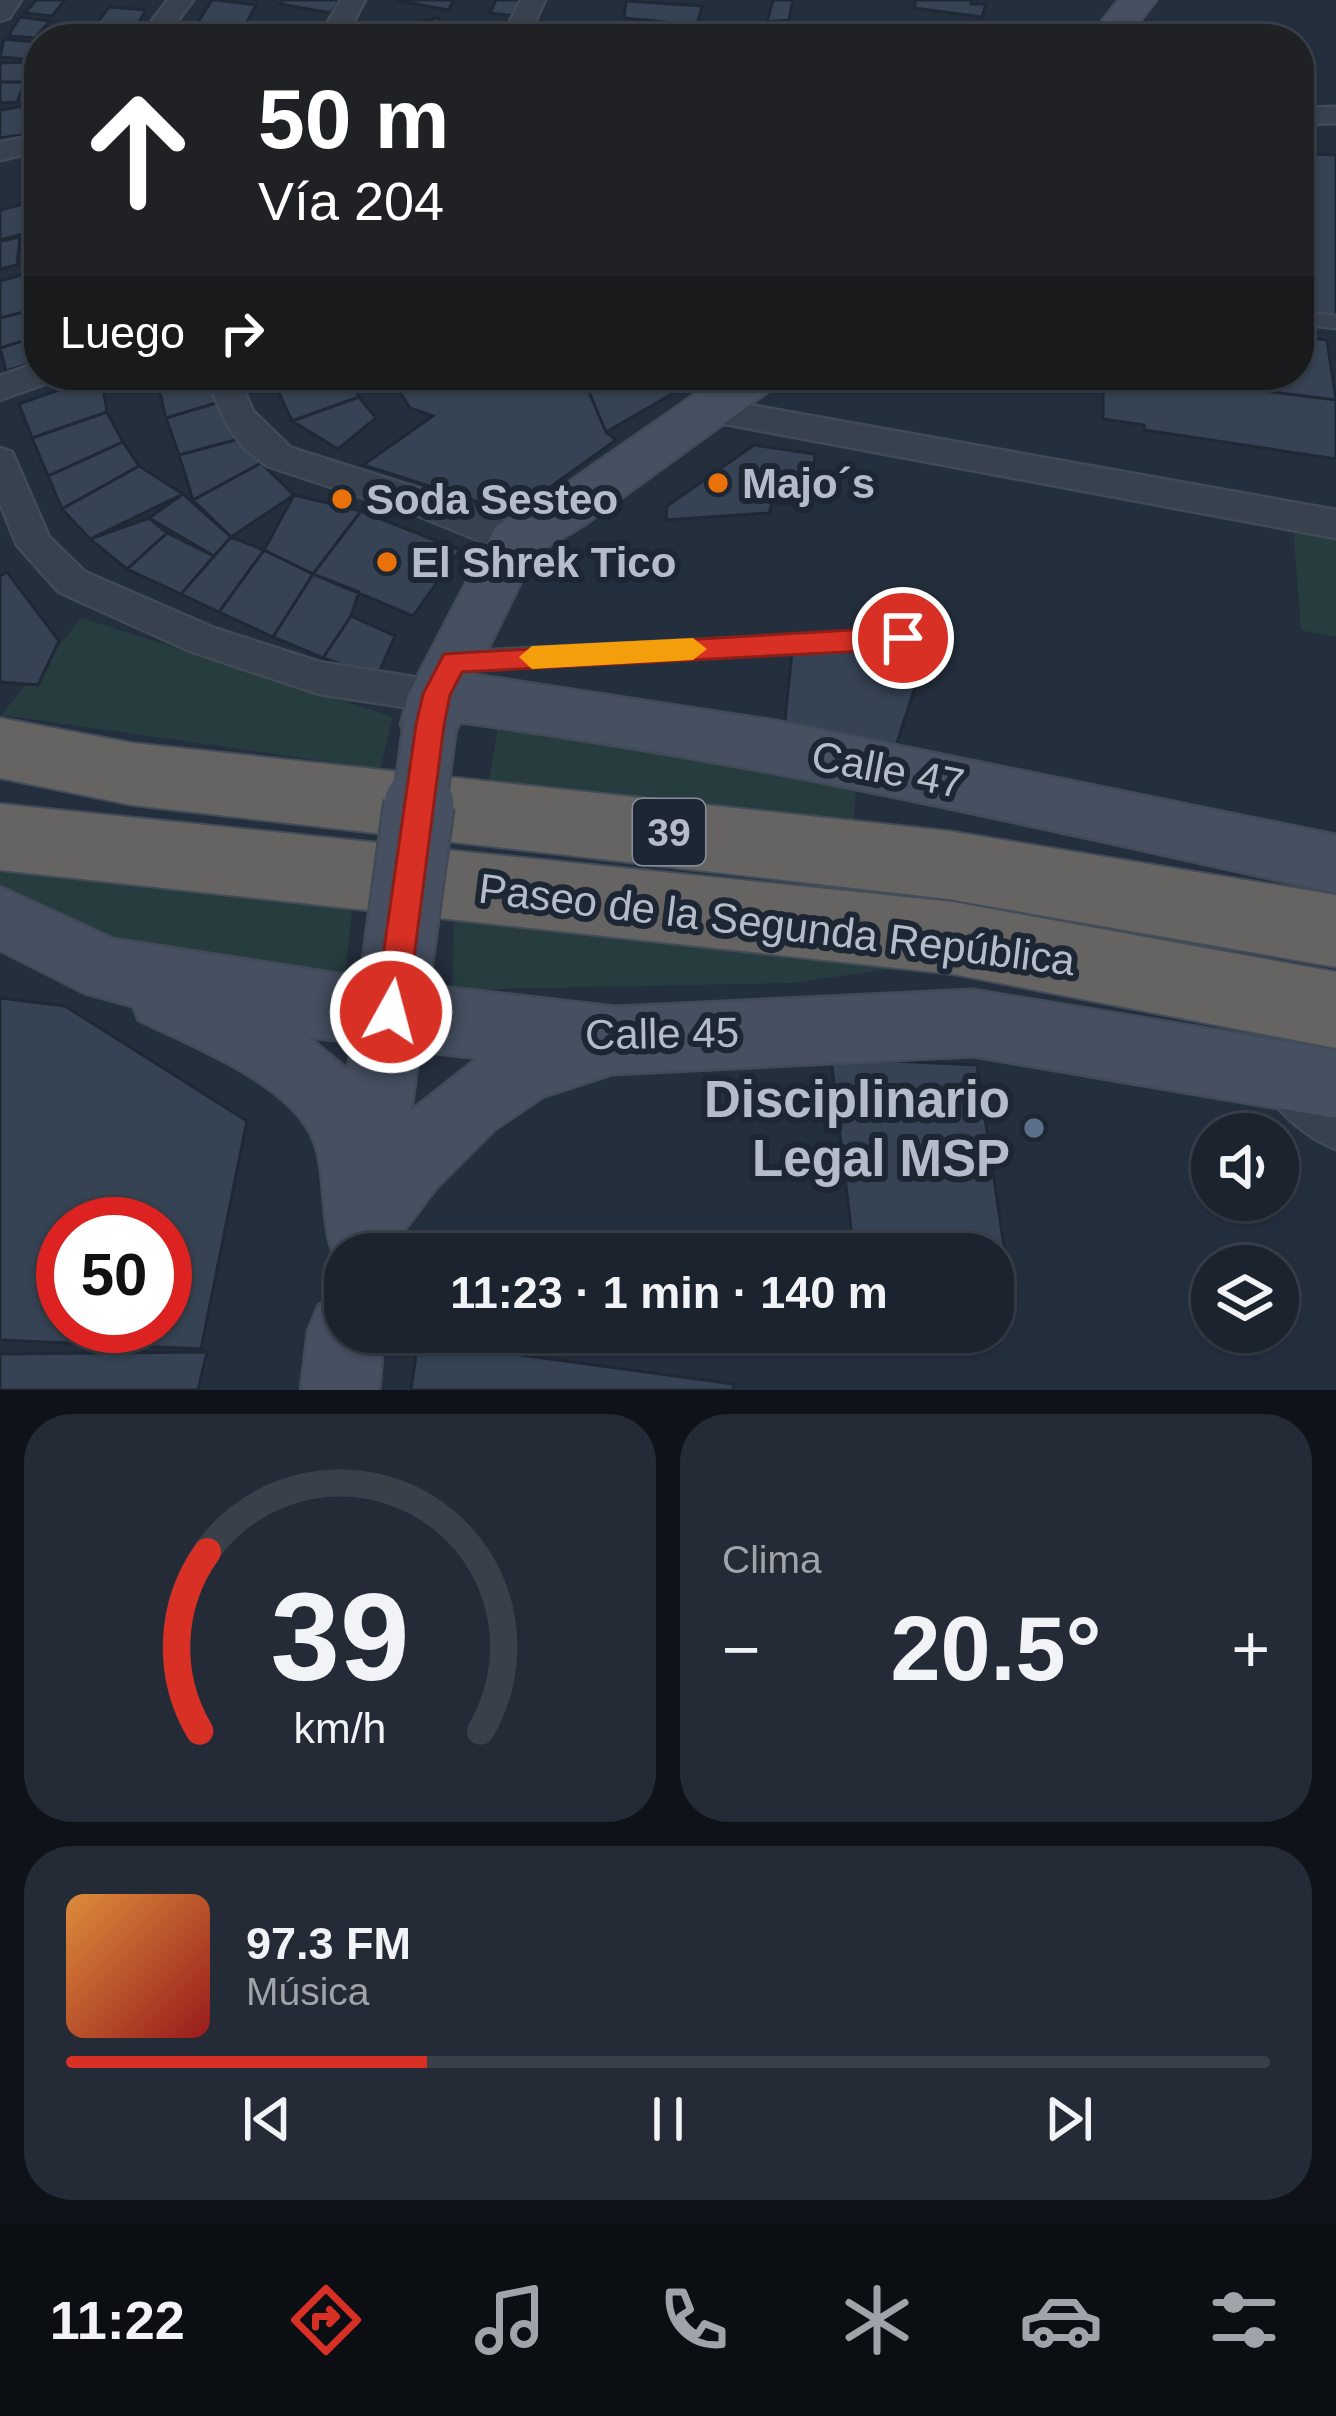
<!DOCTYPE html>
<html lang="es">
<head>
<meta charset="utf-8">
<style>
  body { margin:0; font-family:Helvetica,sans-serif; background:#242b36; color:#f1f3f6; height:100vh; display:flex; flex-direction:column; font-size:45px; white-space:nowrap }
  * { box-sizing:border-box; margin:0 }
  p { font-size:39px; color:#a0a4aa }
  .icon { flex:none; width:66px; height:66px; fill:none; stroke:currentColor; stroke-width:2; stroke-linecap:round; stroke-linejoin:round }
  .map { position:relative; height:1390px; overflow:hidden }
  .side { display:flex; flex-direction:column; gap:24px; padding:24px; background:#0f1319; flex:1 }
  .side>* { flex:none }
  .top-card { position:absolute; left:24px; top:24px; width:1290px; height:366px; border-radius:48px; box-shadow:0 3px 9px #0004,0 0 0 3px #39404a; background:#202124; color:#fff; overflow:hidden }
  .fabs { position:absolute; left:1191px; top:1113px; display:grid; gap:24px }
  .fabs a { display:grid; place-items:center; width:108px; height:108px; border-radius:50%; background:#1b232e; box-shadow:0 3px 9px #0004,0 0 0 3px #39404a; font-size:60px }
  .speed { position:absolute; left:36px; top:1197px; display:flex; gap:24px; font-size:60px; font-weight:700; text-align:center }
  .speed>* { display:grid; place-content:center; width:156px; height:156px; border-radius:50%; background:#1b232e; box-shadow:0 3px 9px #0004,0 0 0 3px #39404a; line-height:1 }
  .speed .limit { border:18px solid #d22; background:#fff; color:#111 }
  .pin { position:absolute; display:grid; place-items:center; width:102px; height:102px; color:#fff; margin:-51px; border:6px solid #fff; border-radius:50%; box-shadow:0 3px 12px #0007 }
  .me { position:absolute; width:132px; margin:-66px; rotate:7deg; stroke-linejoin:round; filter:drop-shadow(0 0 9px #0008) }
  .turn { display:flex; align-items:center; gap:42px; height:252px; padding:0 36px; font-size:54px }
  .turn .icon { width:156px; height:156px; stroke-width:2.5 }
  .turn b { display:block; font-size:84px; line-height:102px }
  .then { display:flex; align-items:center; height:114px; padding:0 36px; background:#0003; gap:24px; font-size:45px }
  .big { font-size:90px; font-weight:700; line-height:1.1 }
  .side .card { flex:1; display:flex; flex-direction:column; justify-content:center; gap:18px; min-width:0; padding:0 42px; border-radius:48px; background:#242b36 }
  .side .dial { align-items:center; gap:0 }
  .dial svg { height:312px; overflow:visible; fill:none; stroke:#39404a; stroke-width:7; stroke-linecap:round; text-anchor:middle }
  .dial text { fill:#f1f3f6; stroke:none }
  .song { display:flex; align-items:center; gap:36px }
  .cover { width:144px; height:144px; border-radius:18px; background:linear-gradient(135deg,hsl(30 70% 55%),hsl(0 70% 35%)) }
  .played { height:12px; border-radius:6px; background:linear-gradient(90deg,#d93025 30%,#39404a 30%) }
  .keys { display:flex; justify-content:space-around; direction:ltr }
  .heat { display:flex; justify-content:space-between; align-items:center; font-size:66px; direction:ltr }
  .side .tiles { flex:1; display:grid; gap:24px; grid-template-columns:1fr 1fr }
  .card:last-child { grid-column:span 2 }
  .trip { position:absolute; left:324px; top:1233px; width:690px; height:120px; border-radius:48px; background:#1b232e; box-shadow:0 3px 9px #0004,0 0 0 3px #39404a; font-weight:700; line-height:120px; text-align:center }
  .dock { display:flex; height:192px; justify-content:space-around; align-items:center; background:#0b0e12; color:#a0a4aa }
  .dock .icon { width:84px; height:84px }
  .dock .selected { color:#d93025 }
  .dock b { font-size:54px; color:#f1f3f6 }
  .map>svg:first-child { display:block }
</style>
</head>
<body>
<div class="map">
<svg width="1336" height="1390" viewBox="0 0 1336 1390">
  <rect width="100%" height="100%" fill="#242f3e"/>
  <!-- green -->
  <path fill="#263c3f" d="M1293,527L1336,535V637L1301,630Z
    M82,618L393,717L380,769L1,715Z
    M500,715L857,778L853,826L487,792Z
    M0,857L354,894L344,981L111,942L0,887Z
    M455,894L926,964L792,983L452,990Z"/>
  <!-- building -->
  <path fill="#364354" stroke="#1f2835" stroke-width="3" fill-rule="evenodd" d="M36,0H65L52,16L25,13Z
    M212,0H217L256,5L244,28L198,22Z
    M284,0H340L331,13L280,4Z
    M395,0H454L448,10Z
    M496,0H522L515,16L490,13Z
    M773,0H793L789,20L767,22Z
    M916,0H972L971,4H986L982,17L914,8Z
    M626,1L702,6L697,25L624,18Z
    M109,7L146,10L136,27L96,24Z
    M20,17L50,21L35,38L8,36Z
    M438,18L448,39H379L374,31Z
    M198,22L244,28L236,39H190Z
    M608,25L650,32L649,39H601Z
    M260,31L320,33L318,39H257Z
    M4,39L34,42L24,59L0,57Z
    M32,62L25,82H0V63Z
    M0,82H25L17,102L0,103Z
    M37,104L35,133L0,138V110Z
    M1299,153L1336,155V317L1299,314Z
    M39,200V230L0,240V210Z
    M20,237L17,265L0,269V241Z
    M39,270V308L0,318V281Z
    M39,308V336L0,348V318Z
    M39,336V361L6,371L0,348Z
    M1299,336L1327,340L1336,400L1136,375H1299Z
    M101,375L107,412L32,438L19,404Z
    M151,375H201L159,389Z
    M201,375H210L223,401L166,418L159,389Z
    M310,375H348L359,397L292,421L276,387Z
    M389,375H582L606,432L616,440L514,513L363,465L433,416L410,408Z
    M582,375H705L606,432Z
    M1103,375H1136L1336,400V459L1144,430V425L1103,419Z
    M359,397L376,418L338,449L292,421Z
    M223,401L250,436L179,455L166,418Z
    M107,412L123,442L48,476L32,438Z
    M250,436L261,463L193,500L179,455Z
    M123,442L139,466L62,509L48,476Z
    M754,445L815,454L810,506L772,503L769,513L666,520L667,506Z
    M261,463L294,495L231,537L193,500Z
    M139,466L183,494L90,539L62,509Z
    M183,494L231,537L214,556L149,518Z
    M294,495L361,511L313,574L264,550Z
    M361,511L460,550L413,616L313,574Z
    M149,518L167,533L127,569L90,539Z
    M167,533L214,556L181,594L127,569Z
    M231,537L264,550L219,612L181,594Z
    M264,550L313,574L273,637L219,612Z
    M7,572L59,641L38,685L0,682V576Z
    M313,574L359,592L351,616L323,658L273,637Z
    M351,616L395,636L377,677L323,658Z
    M927,651L896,746L784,729L792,652Z
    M0,998L65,1006L247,1121L201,1349L0,1340ZM63,1224H165V1326H63Z
    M831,1058L977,1065L1013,1306L993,1305V1254H854Z
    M418,1341L734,1384L733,1390H411Z
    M207,1352L198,1390H0V1354Z"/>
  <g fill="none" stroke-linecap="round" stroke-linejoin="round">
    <defs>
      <path id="service" d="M1299,312L1336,316V328L1299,324Z
        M903,630L910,632L913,638L910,644L903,646L454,670L447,667L444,661L447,655L454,652Z"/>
      <path id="minor" d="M0,0H21L9,18L0,21Z
        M168,0H193L164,39H138Z
        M341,0H365L344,39H318Z
        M521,0H545L527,39H501Z
        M1336,107V123L1299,124V108Z
        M39,135V151L0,160V142Z
        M39,362V375H55L50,382L0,400V376Z
        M205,375H237L253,411L291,448L443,496L528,531L533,541L528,551L515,555L419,516L267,466L245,449L227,425Z
        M710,398L1336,510V538L698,419L693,410L698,401Z
        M0,448L12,452L49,537L85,572L214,628L319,662L451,683L456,695L451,707L437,712L319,694L190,651L59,592L17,545L0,503Z
        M1289,1064L1336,1095V1149C1309,1138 1277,1114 1266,1087L1272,1070Z"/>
      <path id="secondary" d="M1119,0H1156L1126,39H1088Z
        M723,375H781L774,387L585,524L534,555L475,675L776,721L1336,835V893C1045,828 755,761 460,722L450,743L430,750L410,743L401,725L408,695L496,526L549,496Z
        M0,887L113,939L365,978L371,964L394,955L417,964L426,985L615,1007L973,990L1336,1050V1118L973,1056L612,1074L544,1096L495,1129L436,1188L386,1254H345V1259L334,1255C319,1217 328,1167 311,1134C284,1081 190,1045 139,1020L133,1006L85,993L0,950ZM308,1037L352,1042L348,1070ZM419,1051L478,1058L411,1111Z
        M345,1294V1332H384L379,1390H301L308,1332L319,1305Z"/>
      <path id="trunk" d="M0,718L132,743L948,831L1336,895V967L948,899L132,805L0,778Z
        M0,804L953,902L1336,972V1048L953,974L0,870Z"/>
    </defs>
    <!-- service casing -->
    <use href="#service" stroke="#414a57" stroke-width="5"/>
    <!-- minor casing -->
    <use href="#minor" stroke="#414a57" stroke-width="5"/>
    <!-- secondary casing -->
    <use href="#secondary" stroke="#414a57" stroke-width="5"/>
    <!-- trunk casing -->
    <use href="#trunk" stroke="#434c59" stroke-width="4"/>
    <!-- service -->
    <use href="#service" fill="#38414e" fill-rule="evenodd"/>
    <!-- minor -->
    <use href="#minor" fill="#38414e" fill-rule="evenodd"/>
    <!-- secondary -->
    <use href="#secondary" fill="#465061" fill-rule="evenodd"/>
    <!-- trunk -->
    <use href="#trunk" fill="#656462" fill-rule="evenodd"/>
    <defs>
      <path id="secondary-bridge-far1" d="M419,807L430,725"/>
      <path id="secondary-bridge" d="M394,987L419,804"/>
    </defs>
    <!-- secondary-bridge-far1 casing -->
    <use href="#secondary-bridge-far1" stroke="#414a57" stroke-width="57" stroke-linecap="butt"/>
    <!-- secondary-bridge casing -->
    <use href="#secondary-bridge" stroke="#414a57" stroke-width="74" stroke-linecap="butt"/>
    <!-- secondary-bridge-far1 -->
    <use href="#secondary-bridge-far1" stroke="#465061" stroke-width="52"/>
    <!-- secondary-bridge -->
    <use href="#secondary-bridge" stroke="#465061" stroke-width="69"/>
  </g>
  <!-- route -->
  <path fill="#d93025" stroke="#8d1f18" stroke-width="3" d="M903,627L916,638L903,649L462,672L450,695L444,725L407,1012L402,1023L391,1028L380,1023L375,1012L416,725L423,694L444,654Z"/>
  <!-- slow -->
  <path fill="#f59e0b" d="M693,638L707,649L693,660L532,669L519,657L532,646Z"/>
  <!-- markers -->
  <g fill="#e8710a" stroke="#1d2633" stroke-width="4.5">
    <circle cx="718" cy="483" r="12"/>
    <circle cx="342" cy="499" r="12"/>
    <circle cx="387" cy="562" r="12"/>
  </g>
  <circle fill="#5c6f8a" stroke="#1d2633" stroke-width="4.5" cx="1034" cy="1128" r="12"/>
  <g text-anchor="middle" stroke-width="12" stroke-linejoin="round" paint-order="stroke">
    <!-- shield labels -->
    <rect fill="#1d2633" stroke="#878f9c" stroke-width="3" x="633" y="799" width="72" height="66" rx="9"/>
    <g font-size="39" font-weight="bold" fill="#b4bcc9">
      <text x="669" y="846">39</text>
    </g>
    <!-- poi labels -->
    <g font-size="42" font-weight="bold" fill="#b4bcc9" stroke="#1d2633" text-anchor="start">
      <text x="742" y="498">Majo´s</text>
      <text x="366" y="514">Soda Sesteo</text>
      <text x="411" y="577">El Shrek Tico</text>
    </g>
    <!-- street labels -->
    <g font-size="42" fill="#b4bcc9" stroke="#1d2633">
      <text transform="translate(888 769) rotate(11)" y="15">Calle 47</text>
      <text transform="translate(777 924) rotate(7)" y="15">Paseo de la Segunda República</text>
      <text transform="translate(662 1033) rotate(-1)" y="15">Calle 45</text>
    </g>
    <!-- near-poi labels -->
    <g font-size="51" font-weight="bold" fill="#b4bcc9" stroke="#1d2633" text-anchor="end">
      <text x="1010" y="1117">Disciplinario<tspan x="1010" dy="59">Legal MSP</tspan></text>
    </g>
  </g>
</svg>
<div class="fabs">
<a><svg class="icon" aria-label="sound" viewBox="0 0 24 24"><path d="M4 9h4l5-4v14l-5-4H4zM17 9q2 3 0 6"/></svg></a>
<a><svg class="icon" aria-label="layers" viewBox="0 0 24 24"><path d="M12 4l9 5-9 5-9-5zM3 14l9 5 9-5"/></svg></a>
</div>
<div class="speed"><div class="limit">50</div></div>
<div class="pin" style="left:903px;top:638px;background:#d93025"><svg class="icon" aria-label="arrive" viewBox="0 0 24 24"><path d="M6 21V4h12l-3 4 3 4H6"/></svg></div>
<svg class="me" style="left:391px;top:1012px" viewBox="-20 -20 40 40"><circle r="17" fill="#d93025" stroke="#fff" stroke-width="3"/><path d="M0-11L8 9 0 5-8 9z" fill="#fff"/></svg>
<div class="trip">11:23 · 1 min · 140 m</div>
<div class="top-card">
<div class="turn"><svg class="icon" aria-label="ahead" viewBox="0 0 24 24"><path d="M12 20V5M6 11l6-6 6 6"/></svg><div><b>50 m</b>Vía 204</div></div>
<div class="then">Luego<svg class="icon" aria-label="right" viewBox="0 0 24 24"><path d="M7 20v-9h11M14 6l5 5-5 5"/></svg></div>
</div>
</div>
<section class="side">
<div class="tiles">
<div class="card dial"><svg viewBox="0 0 100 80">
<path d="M14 69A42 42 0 1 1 86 69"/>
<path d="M14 69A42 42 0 0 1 16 23" stroke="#d93025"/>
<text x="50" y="56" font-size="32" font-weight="700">39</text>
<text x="50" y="72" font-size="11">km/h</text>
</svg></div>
<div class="card"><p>Clima</p>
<div class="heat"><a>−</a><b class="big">20.5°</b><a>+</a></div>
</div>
<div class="card">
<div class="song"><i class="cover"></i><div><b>97.3 FM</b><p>Música</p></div></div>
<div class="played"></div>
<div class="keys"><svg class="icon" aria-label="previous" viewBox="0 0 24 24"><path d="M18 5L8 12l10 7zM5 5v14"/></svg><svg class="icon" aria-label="pause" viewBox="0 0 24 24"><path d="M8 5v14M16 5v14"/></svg><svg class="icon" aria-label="next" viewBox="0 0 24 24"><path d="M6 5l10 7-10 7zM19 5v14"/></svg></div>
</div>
</div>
</section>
<nav class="dock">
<b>11:22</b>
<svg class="icon selected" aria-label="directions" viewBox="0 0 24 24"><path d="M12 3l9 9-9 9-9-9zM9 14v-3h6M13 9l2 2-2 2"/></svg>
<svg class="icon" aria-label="music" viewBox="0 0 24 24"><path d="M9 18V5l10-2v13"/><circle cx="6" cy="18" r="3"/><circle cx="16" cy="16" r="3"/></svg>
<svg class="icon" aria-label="phone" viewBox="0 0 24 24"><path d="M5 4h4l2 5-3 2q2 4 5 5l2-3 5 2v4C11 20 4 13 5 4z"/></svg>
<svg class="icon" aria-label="climate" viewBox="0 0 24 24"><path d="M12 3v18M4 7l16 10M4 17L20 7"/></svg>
<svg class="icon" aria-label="car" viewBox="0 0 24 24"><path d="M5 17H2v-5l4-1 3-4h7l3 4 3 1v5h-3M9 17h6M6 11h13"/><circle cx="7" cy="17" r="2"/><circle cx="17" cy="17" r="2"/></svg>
<svg class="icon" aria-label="filters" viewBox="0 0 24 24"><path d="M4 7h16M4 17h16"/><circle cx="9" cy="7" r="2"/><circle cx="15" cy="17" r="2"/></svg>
</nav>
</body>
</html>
